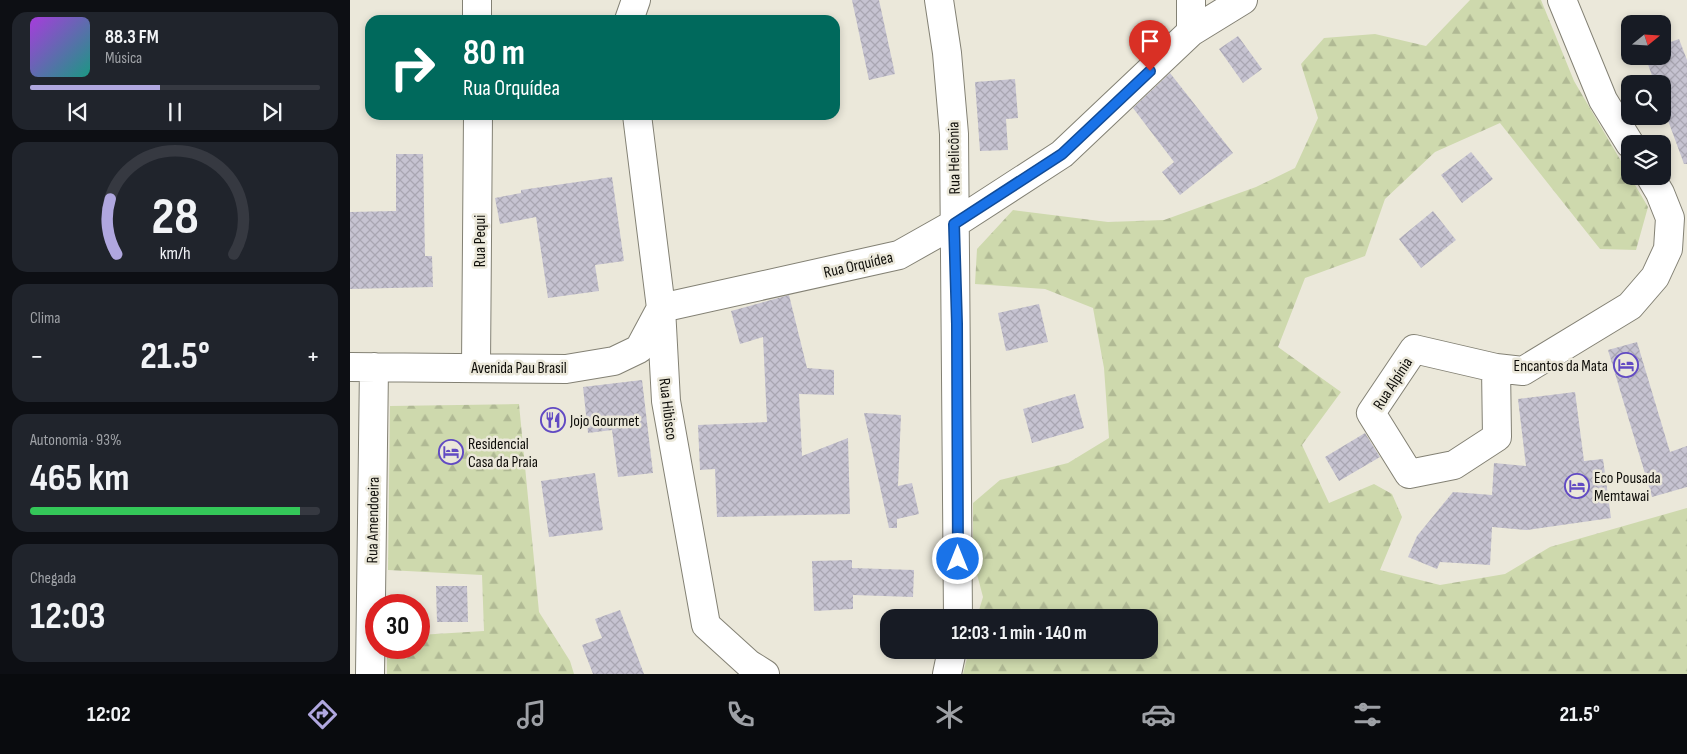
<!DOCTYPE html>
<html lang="pt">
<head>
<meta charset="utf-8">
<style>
  body { margin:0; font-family:"Sofia Sans Condensed",sans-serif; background:#20242c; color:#f1f3f6; height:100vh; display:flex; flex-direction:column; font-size:19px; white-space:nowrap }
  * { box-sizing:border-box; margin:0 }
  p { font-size:16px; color:#9ea1a6 }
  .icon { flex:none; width:28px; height:28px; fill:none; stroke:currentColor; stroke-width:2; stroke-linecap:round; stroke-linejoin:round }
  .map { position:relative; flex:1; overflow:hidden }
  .drawer { display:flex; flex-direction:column; gap:12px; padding:12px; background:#0d0f14; width:350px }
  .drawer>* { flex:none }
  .top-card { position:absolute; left:15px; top:15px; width:475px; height:105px; border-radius:15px; box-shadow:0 2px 8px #0003; background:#00695c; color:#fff; overflow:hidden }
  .needle { width:32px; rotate:72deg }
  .tools { position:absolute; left:1271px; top:15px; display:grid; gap:10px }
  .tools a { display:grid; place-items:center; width:50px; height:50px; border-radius:10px; background:#171b24; box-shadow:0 2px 8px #0003; font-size:25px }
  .speed { position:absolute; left:15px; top:594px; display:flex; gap:10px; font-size:25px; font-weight:700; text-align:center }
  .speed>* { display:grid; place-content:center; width:65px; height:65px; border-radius:50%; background:#171b24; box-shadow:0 2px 8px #0003; line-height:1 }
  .speed .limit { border:8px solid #d22; background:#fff; color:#111 }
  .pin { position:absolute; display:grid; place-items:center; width:42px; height:42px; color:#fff; margin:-51px -21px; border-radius:50% 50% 50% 0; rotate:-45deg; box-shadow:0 0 5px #0007 }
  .pin .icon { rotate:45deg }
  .me { position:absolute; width:55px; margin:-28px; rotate:0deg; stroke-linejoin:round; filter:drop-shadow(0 0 4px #0008) }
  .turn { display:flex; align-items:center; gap:18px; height:105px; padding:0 15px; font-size:22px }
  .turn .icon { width:65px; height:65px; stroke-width:2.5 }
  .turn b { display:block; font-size:35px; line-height:42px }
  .big { font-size:38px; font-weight:700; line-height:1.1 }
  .drawer .widget { flex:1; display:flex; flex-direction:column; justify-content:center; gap:8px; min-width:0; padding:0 18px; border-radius:15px; background:#20242c }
  .drawer .dial { align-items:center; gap:0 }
  .dial svg { height:130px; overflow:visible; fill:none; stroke:#363941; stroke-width:7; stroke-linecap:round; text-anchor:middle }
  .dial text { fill:#f1f3f6; stroke:none }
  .song { display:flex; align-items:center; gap:15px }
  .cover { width:60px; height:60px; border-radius:8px; background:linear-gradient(135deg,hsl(280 70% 55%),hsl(170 70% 35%)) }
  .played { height:5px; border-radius:2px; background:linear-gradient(90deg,#b0a7df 45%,#363941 45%) }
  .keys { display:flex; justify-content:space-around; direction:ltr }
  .heat { display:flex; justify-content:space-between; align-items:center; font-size:28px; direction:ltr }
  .charge { height:8px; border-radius:4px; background:linear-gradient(90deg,#34c759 93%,#363941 0) }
  .trip { position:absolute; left:530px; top:609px; width:278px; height:50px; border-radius:15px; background:#171b24; box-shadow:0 2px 8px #0003; font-weight:700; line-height:50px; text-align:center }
  .menu { display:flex; height:80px; justify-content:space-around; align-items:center; background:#090b0e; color:#9ea1a6 }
  .menu .icon { width:35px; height:35px }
  .menu .active { color:#b0a7df }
  .menu b { font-size:22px; color:#f1f3f6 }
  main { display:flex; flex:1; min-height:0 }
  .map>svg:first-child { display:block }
</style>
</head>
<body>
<main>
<section class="drawer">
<div class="widget">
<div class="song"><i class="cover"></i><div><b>88.3 FM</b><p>Música</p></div></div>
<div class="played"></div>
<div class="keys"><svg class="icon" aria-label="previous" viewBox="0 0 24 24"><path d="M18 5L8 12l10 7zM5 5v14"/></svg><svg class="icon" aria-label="pause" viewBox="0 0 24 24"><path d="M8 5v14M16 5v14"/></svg><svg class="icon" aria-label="next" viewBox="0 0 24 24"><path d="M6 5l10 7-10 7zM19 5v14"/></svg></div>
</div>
<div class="widget dial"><svg viewBox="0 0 100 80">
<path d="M14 69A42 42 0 1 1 86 69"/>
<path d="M14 69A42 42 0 0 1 10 35" stroke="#b0a7df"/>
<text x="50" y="56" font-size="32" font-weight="700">28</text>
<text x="50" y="72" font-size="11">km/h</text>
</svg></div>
<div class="widget"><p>Clima</p>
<div class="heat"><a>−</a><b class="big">21.5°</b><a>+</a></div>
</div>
<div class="widget"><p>Autonomia · 93%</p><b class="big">465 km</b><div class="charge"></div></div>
<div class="widget"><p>Chegada</p><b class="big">12:03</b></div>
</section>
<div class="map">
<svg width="1337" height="674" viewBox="0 0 1337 674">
  <defs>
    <pattern id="forest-firs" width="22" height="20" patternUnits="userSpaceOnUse" patternTransform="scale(1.25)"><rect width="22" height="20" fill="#ced9ad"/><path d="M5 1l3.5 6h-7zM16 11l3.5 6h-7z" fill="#b0b994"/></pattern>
    <pattern id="building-cross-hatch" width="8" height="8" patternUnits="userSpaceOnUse" patternTransform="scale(1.25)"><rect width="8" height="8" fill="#c6c3d1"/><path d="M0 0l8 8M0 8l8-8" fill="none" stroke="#a9a6b2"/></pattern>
  </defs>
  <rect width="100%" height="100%" fill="#ebe8da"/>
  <!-- forest -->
  <path fill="url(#forest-firs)" d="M1120,0H1191L1224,81L1298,207L1286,250L1250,249L1150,123L1085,152L1035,199L1015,256L955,278L928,347L991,392L952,445L979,503L1024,484L1042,494L1052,517L1030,570L1090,585L1155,574L1200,547L1337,508V674H613L619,650H799V618L627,617L633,597L623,559V503L650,480L718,463L759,438L754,368L743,308L695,289L625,284L627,249L663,210L758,222L814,220L906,187L945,168L968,118L951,64L974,38L1025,34L1076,46Z
    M169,404L189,612L220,661L224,674H37V648H69V635L134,631L132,575L38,570L40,406Z"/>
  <!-- building -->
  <path fill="url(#building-cross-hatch)" d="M502,0H529L545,74L519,80Z
    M888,36L912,69L893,83L869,49Z
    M1329,39L1337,60V164H1334L1312,104V84H1305L1295,56H1312V45Z
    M820,73L883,153L830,195L812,172L824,162L783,108Z
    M665,79L668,118L656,119L658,150L630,151L625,82Z
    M1121,152L1143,179L1112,203L1091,175Z
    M46,154H73L75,256H82L83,287L0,289V212L46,211Z
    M262,177L274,261L245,265L249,291L198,298L186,217L150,224L145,198L171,193V190Z
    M1083,211L1106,240L1071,268L1049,239Z
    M439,295L457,368L484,370V395L449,394L452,456L498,438L500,514L367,517L365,469L350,470L348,425L417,422L413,337L390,344L381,311Z
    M689,304L698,342L656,351L648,313Z
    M1287,342L1320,452L1337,446V487L1302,497L1258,350Z
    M292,380L303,473L268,477L262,430L238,433L233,387Z
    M1225,392L1234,461L1253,459L1261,518L1177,530L1142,527L1140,565L1090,562L1087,569L1058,557L1067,536L1103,492L1142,495L1144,463L1176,466L1168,399Z
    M725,394L734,428L682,443L673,409Z
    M514,413L551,415L548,486L562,483L569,514L547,519V528H539Z
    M1015,433L1030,457L989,481L975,457Z
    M245,473L253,530L199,537L191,481Z
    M502,560V568L564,570L563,597L503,595V609L464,611L462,561Z
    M86,586H117L118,622H87Z
    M270,610L294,674H243L232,645L252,638L245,619Z
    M683,650H731L730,658Z"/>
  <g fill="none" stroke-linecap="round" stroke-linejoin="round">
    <defs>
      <path id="street" d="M127,0V20
        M589,0L597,53L604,134L608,618
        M841,0V32
        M1212,0L1253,100L1280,144
        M279,20L286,0
        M287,115L311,308L316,401L356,625L399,664L415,674
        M311,308L549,255L604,224L712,154L841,32L893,0
        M126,366L128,115
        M0,367L216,369L264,361L289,349L311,308
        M1146,368L1147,437L1104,465L1059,474L1021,413L1064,349L1146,368L1173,371L1280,306L1305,277L1318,249L1320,218L1310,193L1300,176
        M20,674L24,367
        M597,674L602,650"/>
    </defs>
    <!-- street casing -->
    <use href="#street" stroke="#838174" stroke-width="30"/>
    <!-- street -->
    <use href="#street" stroke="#fff" stroke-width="28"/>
  </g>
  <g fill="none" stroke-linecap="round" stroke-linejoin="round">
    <defs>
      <path id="route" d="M608,559L607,324L604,224L712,154L800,71"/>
    </defs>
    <!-- route casing -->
    <use href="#route" stroke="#114b97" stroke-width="12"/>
    <!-- route -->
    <use href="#route" stroke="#1a73e8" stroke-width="9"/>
  </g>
  <!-- icons -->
  <defs>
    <symbol id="hotel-ring" viewBox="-11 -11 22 22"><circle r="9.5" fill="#ebe8da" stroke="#614ac3" stroke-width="1.5"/><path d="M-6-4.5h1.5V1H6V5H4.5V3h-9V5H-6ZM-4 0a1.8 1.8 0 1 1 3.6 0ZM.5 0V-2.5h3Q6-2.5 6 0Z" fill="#614ac3"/></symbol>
    <symbol id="restaurant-ring" viewBox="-11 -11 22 22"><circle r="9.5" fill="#ebe8da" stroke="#614ac3" stroke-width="1.5"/><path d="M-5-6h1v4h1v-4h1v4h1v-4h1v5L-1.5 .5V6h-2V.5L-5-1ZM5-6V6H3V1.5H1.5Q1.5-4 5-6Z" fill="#614ac3"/></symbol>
  </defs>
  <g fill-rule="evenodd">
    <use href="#hotel-ring" x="1262" y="351" width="28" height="28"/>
    <use href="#restaurant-ring" x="189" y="406" width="28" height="28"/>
    <use href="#hotel-ring" x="87" y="438" width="28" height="28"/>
    <use href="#hotel-ring" x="1213" y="472" width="28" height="28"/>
  </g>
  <g text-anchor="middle" stroke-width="5" stroke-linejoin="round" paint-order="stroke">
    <!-- street labels -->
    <g font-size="16" fill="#0e0d09" stroke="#ebe8da">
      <text transform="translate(603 158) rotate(-91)" y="6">Rua Helicônia</text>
      <text transform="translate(129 241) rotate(-90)" y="6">Rua Pequi</text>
      <text transform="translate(508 264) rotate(-13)" y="6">Rua Orquídea</text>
      <text x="169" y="373">Avenida Pau Brasil</text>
      <text transform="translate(1042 383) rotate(-57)" y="6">Rua Alpínia</text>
      <text transform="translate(319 409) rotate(83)" y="6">Rua Hibisco</text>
      <text transform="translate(22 520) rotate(-89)" y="6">Rua Amendoeira</text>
    </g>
    <!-- poi labels -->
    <g font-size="16" fill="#0e0d09" stroke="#ebe8da" text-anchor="start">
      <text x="1258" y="371" text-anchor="end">Encantos da Mata</text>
      <text x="220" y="426">Jojo Gourmet</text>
      <text x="118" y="449">Residencial<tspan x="118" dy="18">Casa da Praia</tspan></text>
      <text x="1244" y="483">Eco Pousada<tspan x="1244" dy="18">Memtawai</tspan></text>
    </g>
  </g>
</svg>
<div class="tools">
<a><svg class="needle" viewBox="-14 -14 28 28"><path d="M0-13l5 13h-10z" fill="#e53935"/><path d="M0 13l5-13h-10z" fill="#9ea1a6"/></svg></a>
<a><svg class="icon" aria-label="search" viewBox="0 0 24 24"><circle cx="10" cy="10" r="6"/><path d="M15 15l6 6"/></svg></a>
<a><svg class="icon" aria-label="layers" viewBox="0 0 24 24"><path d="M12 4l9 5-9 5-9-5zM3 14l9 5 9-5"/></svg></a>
</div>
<div class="speed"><div class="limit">30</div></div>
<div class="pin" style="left:800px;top:71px;background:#d93025"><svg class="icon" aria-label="arrive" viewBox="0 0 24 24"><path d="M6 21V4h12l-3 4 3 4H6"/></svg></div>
<svg class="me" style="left:608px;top:559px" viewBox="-20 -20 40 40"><circle r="17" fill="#1a73e8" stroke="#fff" stroke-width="3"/><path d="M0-11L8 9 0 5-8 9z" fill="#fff"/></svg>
<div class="trip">12:03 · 1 min · 140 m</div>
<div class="top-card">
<div class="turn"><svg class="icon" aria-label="right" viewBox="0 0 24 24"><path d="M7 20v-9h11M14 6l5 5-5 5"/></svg><div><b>80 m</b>Rua Orquídea</div></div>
</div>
</div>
</main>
<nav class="menu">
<b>12:02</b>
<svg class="icon active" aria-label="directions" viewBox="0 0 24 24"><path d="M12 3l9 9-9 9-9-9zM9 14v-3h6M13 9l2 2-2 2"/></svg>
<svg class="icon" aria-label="music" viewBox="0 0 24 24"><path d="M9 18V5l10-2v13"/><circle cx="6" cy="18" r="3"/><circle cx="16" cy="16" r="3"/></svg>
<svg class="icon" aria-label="phone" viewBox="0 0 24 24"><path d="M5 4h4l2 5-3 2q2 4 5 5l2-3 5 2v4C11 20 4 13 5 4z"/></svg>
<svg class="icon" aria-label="climate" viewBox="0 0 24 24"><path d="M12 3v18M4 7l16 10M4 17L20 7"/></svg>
<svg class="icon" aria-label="car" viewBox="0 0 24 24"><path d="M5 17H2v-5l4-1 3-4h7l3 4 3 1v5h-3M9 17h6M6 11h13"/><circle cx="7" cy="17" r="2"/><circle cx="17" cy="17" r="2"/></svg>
<svg class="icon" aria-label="filters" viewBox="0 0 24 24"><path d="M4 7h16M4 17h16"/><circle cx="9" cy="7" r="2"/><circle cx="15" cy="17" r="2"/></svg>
<b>21.5°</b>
</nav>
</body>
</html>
